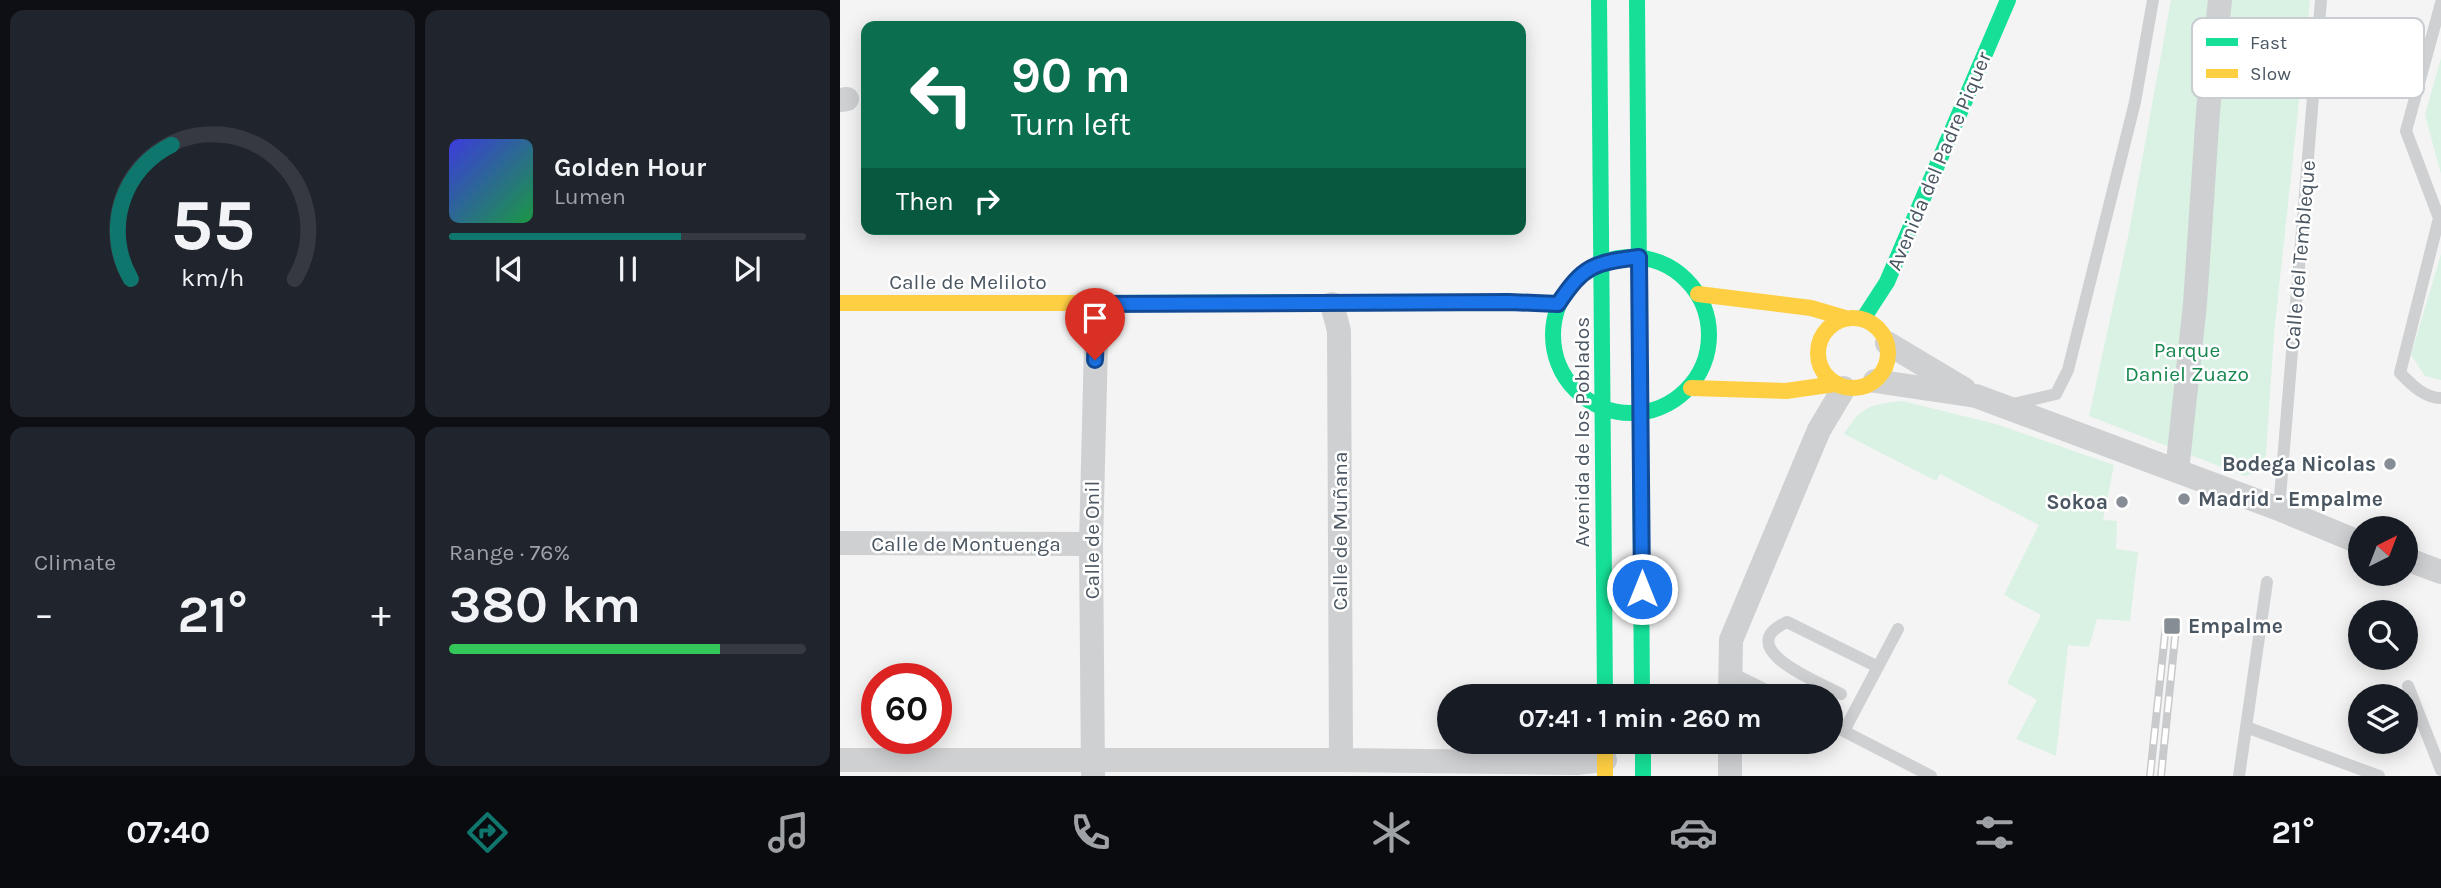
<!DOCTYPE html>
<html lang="en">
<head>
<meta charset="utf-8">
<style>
  body { margin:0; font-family:Karla,sans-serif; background:#20242c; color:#f1f3f6; height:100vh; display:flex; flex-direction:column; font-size:26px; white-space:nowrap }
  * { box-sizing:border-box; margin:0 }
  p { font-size:23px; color:#9ea1a6 }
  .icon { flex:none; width:38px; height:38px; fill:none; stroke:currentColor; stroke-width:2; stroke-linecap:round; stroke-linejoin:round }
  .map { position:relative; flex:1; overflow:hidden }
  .side { display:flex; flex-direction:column; gap:10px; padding:10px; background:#0d0f14; width:840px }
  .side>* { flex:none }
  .banner { position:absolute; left:21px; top:21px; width:665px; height:214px; border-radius:14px; box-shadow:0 4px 18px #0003; background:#0b6e4f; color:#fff; overflow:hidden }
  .needle { width:46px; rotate:42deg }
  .tools { position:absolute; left:1508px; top:516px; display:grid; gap:14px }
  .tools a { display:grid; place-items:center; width:70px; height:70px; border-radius:50%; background:#171b24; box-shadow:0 4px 18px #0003; font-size:35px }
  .speed { position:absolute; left:21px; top:663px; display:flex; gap:14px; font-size:35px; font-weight:700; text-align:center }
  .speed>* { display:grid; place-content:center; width:91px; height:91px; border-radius:50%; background:#171b24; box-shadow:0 4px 18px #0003; line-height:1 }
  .speed .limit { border:10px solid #d22; background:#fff; color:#111 }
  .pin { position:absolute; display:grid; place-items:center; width:60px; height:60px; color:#fff; margin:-72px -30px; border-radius:50% 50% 50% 0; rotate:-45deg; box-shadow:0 0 7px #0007 }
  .pin .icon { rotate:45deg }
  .me { position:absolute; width:77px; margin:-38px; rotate:0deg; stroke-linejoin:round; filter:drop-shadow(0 0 5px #0008) }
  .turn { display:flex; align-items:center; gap:24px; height:147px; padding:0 35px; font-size:32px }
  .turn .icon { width:91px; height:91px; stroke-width:2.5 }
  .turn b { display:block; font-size:49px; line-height:60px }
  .then { display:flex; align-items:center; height:66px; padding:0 35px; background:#0003; gap:14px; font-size:26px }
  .big { font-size:52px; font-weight:700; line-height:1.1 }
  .side .widget { flex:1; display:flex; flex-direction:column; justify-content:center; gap:10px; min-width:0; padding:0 24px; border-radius:14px; background:#20242c }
  .side .dial { align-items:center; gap:0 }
  .dial svg { height:182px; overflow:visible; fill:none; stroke:#363941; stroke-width:7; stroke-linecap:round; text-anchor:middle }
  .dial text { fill:#f1f3f6; stroke:none }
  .song { display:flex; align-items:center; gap:21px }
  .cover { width:84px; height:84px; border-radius:10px; background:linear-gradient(135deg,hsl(240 70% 55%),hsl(140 70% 35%)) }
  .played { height:7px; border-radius:4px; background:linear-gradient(90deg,#0f766e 65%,#363941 65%) }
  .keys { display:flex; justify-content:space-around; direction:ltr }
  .heat { display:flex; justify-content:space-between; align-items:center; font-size:38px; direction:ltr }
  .charge { height:10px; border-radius:5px; background:linear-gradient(90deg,#34c759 76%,#363941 0) }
  .side .tiles { flex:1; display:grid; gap:10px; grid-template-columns:repeat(2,1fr) }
  .trip { position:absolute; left:597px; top:684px; width:406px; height:70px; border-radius:35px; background:#171b24; box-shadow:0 4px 18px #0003; font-weight:700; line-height:70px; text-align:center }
  .tabs { display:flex; height:112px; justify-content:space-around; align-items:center; background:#090b0e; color:#9ea1a6 }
  .tabs .icon { width:49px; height:49px }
  .tabs .on { color:#0f766e }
  .tabs b { font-size:32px; color:#f1f3f6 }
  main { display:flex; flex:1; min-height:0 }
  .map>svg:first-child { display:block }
</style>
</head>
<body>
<main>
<section class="side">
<div class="tiles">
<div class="widget dial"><svg viewBox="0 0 100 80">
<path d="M14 69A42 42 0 1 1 86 69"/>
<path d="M14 69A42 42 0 0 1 32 10" stroke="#0f766e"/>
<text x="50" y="56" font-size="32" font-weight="700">55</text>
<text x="50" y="72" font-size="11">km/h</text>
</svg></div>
<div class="widget">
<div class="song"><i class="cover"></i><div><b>Golden Hour</b><p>Lumen</p></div></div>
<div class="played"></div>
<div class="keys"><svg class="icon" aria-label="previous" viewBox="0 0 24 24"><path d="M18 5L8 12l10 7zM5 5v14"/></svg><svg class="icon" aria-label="pause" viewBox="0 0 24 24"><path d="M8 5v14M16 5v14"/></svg><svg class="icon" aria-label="next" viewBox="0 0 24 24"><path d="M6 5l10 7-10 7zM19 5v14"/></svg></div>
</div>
<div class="widget"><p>Climate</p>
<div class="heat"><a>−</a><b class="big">21°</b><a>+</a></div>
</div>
<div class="widget"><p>Range · 76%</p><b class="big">380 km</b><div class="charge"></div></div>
</div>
</section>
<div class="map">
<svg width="1601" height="776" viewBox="0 0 1601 776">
  <rect width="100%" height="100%" fill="#f4f4f4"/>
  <!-- green -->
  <path fill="#d9f2e3" d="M1331,0H1470L1434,334L1425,469L1405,476L1249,416L1289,232Z
    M1601,58V174L1585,115Z
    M1601,254V380L1585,376L1571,355Z
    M1062,401L1156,424L1274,465L1263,520L1277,521L1276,549L1298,552L1290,621L1257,619L1249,647L1228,645L1216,756L1176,739L1197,700L1167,683L1201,615L1164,595L1199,525L1100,474L1096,481L1004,434C1022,406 1029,405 1062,401Z"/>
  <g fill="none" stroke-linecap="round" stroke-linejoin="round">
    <!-- lane -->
    <path stroke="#ced0d2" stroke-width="12" d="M1601,3L1566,131L1599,218L1560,373C1571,384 1584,398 1601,398
      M1169,405L1216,394L1228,370L1295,102L1313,0
      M1439,509L1481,0
      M890,672L938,696
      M1568,686L1601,770
      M1001,694C980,683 890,648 947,622L1038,667
      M990,724L1091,776
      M1406,727L1539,776
      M1004,731L1058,629
      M1399,776L1427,582"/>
    <!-- street -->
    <path stroke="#ced0d2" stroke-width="24" d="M0,100L7,99
      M492,304L499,331L501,760
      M1047,343L1124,389
      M1035,381L1136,396L1439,509L1521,543
      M1337,471L1355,304L1368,111L1380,0
      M0,543L251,544
      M1566,559L1601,572
      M890,696L891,640L979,430L1004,388
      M890,742V776
      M0,760H501L736,763L765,760
      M253,775L251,544L257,304"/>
    <!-- fast -->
    <path stroke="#16e098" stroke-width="16" d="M759,0L765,696
      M797,0L802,696
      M713 335a78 78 0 1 1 156 0a78 78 0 1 1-156 0Z
      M254,303L669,302L718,304
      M1023,319L1047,282L1168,0
      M803,742V776"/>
    <!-- slow -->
    <path stroke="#ffcf43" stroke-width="16" d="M858,294L971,308L1005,318
      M0,303H254
      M978 353a35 35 0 1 1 70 0a35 35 0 1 1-70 0Z
      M851,388L946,391L995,384
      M765,742V776"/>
    <defs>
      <path id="rail" d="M1310,776L1326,624
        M1321,776L1336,628"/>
    </defs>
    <!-- rail casing -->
    <use href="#rail" stroke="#c9cacc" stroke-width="8"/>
    <!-- rail -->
    <use href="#rail" stroke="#fff" stroke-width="5" stroke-dasharray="16" stroke-linecap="butt"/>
  </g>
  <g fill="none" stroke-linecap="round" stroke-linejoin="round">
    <defs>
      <path id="route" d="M255,360L257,304L669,302L718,304C744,265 753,263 799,257L802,589"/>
    </defs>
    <!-- route casing -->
    <use href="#route" stroke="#114b97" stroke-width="18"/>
    <!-- route -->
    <use href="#route" stroke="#1a73e8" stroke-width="12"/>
  </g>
  <!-- markers -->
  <g fill="#868d94" stroke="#fff" stroke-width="2.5">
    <circle cx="1550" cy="464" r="7"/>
    <circle cx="1344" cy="499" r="7"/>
    <circle cx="1282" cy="502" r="7"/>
    <rect x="1323" y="617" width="18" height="18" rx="3.5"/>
  </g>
  <g text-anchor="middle" stroke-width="5" stroke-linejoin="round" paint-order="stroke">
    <!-- street labels -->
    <g font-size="21" fill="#4a5661" stroke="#fff">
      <text transform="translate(1099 161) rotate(-67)" y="7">Avenida del Padre Piquer</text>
      <text transform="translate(1460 255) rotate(-85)" y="7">Calle del Tembleque</text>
      <text x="128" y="289">Calle de Meliloto</text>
      <text transform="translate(742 432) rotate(-90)" y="7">Avenida de los Poblados</text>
      <text transform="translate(500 531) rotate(-90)" y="7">Calle de Muñana</text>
      <text transform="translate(252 540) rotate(-90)" y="7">Calle de Onil</text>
      <text x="126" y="551">Calle de Montuenga</text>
    </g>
    <!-- park labels -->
    <g font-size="21" fill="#17864f" stroke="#fff">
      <text x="1347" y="357">Parque<tspan x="1347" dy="24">Daniel Zuazo</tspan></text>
    </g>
    <!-- poi labels -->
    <g font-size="21" font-weight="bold" fill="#4a5661" stroke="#fff" text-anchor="end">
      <text x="1536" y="471">Bodega Nicolas</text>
      <text x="1358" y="506" text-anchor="start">Madrid - Empalme</text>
      <text x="1268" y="509">Sokoa</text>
      <text x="1348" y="633" text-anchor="start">Empalme</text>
    </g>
  </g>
  <!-- legend -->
  <rect x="1352" y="18" width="232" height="80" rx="10" fill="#fff" stroke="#c9ccd0" stroke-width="2"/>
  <rect x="1366" y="38" width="32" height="8" fill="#16e098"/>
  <rect x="1366" y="69" width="32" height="9" fill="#ffcf43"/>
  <g font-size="19" fill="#4a5661">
    <text x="1410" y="49">Fast</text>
    <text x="1410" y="80">Slow</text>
  </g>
</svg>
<div class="tools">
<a><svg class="needle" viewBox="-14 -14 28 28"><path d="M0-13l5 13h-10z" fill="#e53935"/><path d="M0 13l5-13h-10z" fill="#9ea1a6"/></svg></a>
<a><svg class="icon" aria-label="search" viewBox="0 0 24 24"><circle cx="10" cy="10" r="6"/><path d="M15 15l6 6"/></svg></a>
<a><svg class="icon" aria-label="layers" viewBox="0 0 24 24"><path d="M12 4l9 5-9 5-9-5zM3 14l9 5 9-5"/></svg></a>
</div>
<div class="speed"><div class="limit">60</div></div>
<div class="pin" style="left:255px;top:360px;background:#d93025"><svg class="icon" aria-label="arrive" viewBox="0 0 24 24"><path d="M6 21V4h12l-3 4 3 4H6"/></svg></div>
<svg class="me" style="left:802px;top:589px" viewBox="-20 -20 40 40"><circle r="17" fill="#1a73e8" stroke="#fff" stroke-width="3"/><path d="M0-11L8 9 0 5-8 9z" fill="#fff"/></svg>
<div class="trip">07:41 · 1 min · 260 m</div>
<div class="banner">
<div class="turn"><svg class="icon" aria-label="left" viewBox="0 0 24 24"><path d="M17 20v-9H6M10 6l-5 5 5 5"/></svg><div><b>90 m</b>Turn left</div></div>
<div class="then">Then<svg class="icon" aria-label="right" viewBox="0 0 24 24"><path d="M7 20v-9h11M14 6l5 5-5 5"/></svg></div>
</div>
</div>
</main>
<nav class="tabs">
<b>07:40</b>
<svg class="icon on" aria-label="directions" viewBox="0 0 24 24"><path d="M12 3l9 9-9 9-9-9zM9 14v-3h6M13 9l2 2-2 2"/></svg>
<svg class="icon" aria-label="music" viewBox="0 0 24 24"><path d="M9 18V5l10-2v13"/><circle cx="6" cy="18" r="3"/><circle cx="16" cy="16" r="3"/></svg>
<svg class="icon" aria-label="phone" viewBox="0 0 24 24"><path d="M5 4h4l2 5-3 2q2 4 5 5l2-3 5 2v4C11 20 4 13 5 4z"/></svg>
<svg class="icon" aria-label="climate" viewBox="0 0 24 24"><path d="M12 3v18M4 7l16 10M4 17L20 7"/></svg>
<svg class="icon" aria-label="car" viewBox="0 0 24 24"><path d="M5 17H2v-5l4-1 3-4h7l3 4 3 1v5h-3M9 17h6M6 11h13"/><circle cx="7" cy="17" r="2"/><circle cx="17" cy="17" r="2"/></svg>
<svg class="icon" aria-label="filters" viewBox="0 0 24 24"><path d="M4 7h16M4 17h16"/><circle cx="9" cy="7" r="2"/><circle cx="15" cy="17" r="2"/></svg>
<b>21°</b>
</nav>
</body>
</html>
